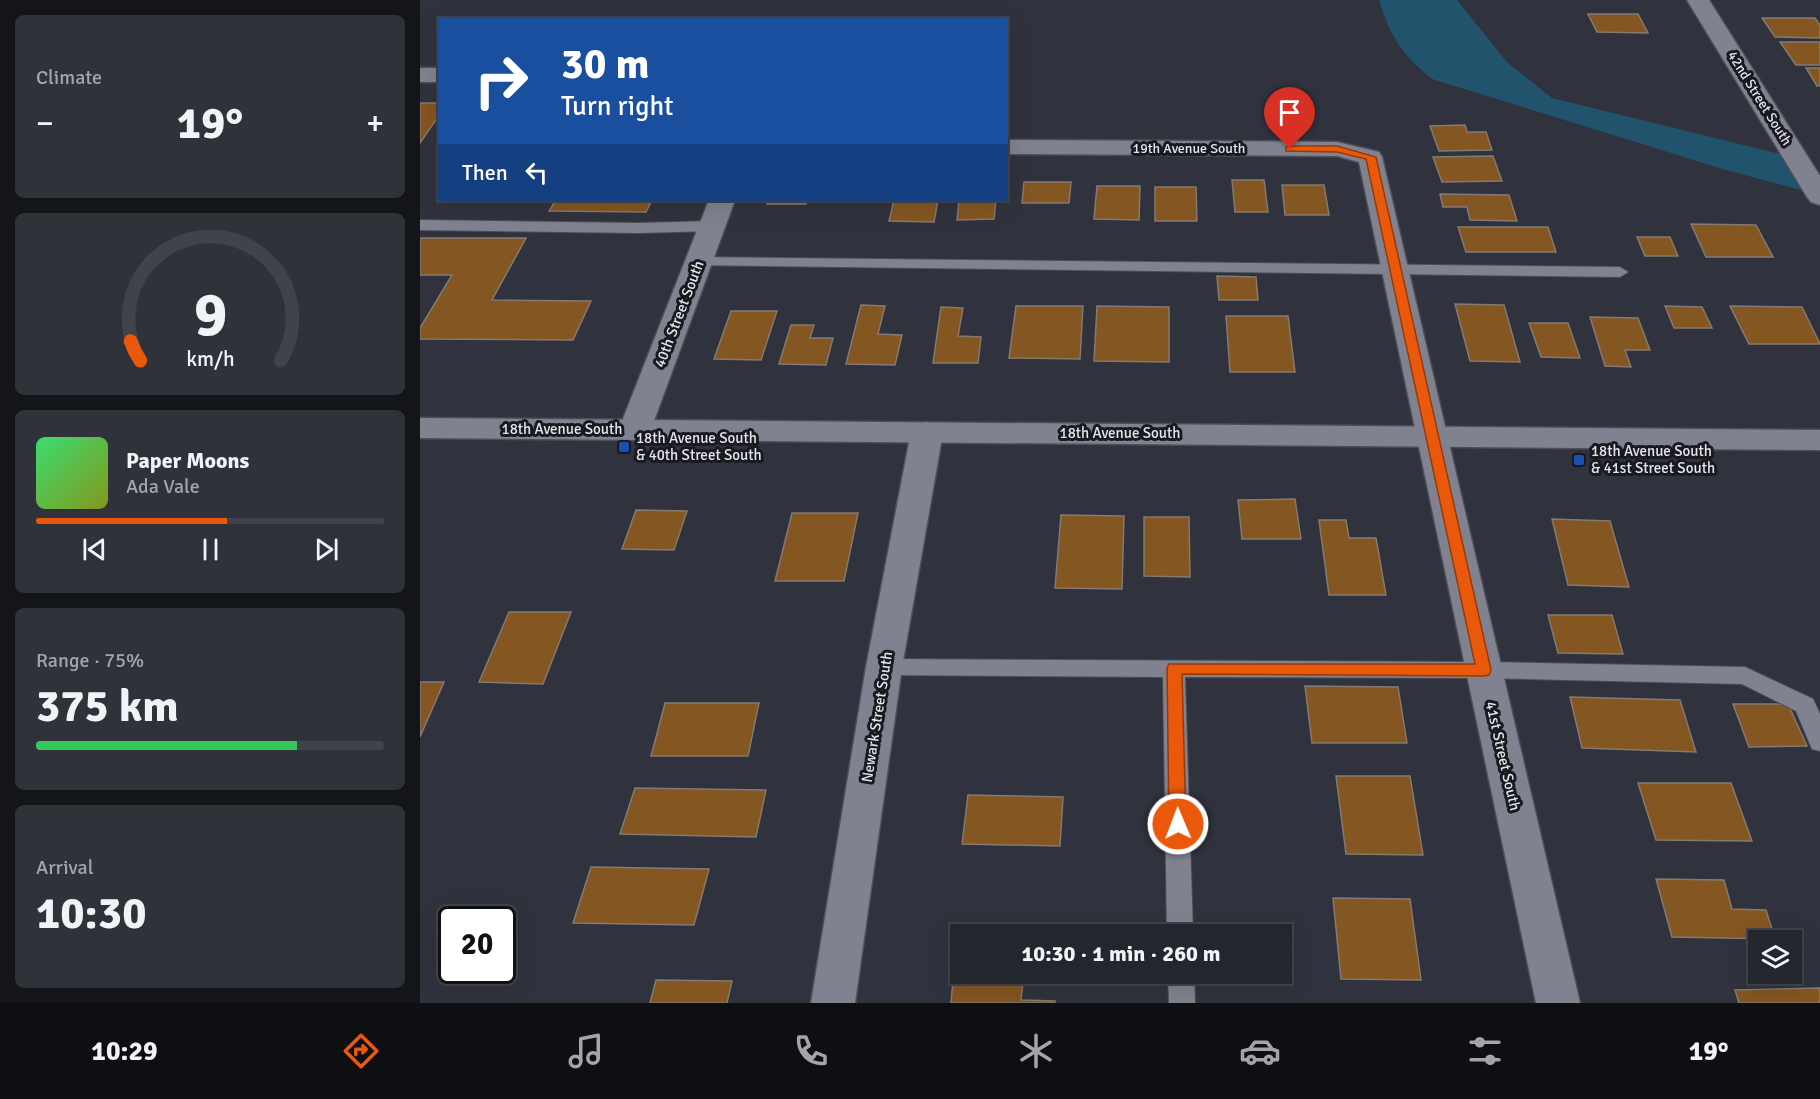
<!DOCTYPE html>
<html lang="en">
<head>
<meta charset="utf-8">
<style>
  body { margin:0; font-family:Signika,sans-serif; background:#30323a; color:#f1f3f6; height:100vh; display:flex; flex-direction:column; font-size:22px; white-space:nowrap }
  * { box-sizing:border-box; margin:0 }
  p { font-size:20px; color:#a3a5aa }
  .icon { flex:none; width:33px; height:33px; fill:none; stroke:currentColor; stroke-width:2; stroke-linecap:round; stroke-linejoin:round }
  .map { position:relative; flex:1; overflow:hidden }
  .details { display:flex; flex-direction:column; gap:15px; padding:15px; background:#141519; width:420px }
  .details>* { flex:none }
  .banner { position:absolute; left:18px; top:18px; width:570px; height:183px; border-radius:0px; box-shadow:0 6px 24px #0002,0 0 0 2px #41434a; background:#1a4fa0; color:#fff; overflow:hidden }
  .fabs { position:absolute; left:1328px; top:930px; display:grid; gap:12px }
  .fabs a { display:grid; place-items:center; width:54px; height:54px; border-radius:0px; background:#24262e; box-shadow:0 6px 24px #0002,0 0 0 2px #41434a; font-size:30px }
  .speed { position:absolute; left:18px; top:906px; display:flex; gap:12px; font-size:30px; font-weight:700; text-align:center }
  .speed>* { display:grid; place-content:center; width:78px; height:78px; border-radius:50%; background:#24262e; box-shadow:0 6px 24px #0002,0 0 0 2px #41434a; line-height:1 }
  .speed .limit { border:3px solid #111; border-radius:9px; background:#fff; color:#111 }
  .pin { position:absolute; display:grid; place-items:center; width:51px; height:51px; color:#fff; margin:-62px -26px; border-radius:50% 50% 50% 0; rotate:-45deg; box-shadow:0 0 6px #0007 }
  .pin .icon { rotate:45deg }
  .me { position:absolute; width:66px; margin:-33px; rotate:359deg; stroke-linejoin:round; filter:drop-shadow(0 0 4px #0008) }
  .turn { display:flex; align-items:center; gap:21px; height:126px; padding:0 24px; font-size:27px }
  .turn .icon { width:78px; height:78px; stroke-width:2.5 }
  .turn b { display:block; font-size:42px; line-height:51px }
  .then { display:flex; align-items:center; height:57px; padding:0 24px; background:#0003; gap:12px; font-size:22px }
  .big { font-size:45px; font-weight:700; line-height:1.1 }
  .details .widget { flex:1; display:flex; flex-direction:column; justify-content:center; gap:9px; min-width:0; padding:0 21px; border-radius:9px; background:#30323a }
  .details .dial { align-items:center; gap:0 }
  .dial svg { height:156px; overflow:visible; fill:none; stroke:#41434a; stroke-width:7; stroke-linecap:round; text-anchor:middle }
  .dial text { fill:#f1f3f6; stroke:none }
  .song { display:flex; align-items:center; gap:18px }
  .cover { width:72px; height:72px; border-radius:9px; background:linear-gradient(135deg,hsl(140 70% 55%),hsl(70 70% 35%)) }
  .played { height:6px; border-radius:3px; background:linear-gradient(90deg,#ea580c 55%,#41434a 55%) }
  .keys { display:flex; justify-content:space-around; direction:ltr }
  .heat { display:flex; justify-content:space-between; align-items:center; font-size:33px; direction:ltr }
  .charge { height:9px; border-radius:4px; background:linear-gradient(90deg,#34c759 75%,#41434a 0) }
  .trip { position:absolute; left:530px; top:924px; width:342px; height:60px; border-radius:0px; background:#24262e; box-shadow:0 6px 24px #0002,0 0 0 2px #41434a; font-weight:700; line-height:60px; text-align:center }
  .tab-bar { display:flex; height:96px; justify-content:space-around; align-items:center; background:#0e0f12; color:#a3a5aa }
  .tab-bar .icon { width:42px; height:42px }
  .tab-bar .current { color:#ea580c }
  .tab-bar b { font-size:27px; color:#f1f3f6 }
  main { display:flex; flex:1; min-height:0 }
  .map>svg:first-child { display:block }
</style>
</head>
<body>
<main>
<section class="details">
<div class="widget"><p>Climate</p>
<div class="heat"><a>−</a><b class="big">19°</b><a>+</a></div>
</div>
<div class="widget dial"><svg viewBox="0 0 100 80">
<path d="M14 69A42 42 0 1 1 86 69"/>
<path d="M14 69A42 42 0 0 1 9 59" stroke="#ea580c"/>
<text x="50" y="56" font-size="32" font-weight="700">9</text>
<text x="50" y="72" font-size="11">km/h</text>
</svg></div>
<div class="widget">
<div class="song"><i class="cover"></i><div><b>Paper Moons</b><p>Ada Vale</p></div></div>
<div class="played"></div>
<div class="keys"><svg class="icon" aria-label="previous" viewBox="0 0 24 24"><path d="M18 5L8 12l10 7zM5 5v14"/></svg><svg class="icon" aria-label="pause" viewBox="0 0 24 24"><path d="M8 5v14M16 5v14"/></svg><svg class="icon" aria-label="next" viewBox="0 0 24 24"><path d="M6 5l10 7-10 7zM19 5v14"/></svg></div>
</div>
<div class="widget"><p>Range · 75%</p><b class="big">375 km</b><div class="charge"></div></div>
<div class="widget"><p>Arrival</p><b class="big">10:30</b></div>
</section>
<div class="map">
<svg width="1400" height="1003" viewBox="0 0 1400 1003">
  <rect width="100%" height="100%" fill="#30323d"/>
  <!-- water -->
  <path fill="#21536c" d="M959,0H1037L1087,62L1132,98L1360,154L1381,190L1306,170L1012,79C983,55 970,37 959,0Z"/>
  <!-- building -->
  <path fill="#845621" stroke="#847a71" stroke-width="1.5" d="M1168,14H1218L1228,33L1177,32Z
    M1342,18H1395L1400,25V38L1355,37Z
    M1360,42H1400V65H1376Z
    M1386,68H1400V86H1397Z
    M0,103H20V114L0,143Z
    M1045,125L1047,132H1066L1072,150L1019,151L1010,126Z
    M1073,156L1082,181L1022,182L1013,157Z
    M812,180H844L848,212H815Z
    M604,182H651L649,203H602Z
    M862,185H904L909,215H865Z
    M677,186H720L719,220L674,219Z
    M735,187H776L777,221H735Z
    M1020,194L1089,195L1097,221L1050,220L1047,207H1023Z
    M136,200H232L226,212L129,211Z
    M349,200H387L386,204H347Z
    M401,200H458L457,202L401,201Z
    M474,200H518L514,222L469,221Z
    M539,200H576L574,219L537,220Z
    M1271,224L1336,225L1353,257H1286Z
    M1038,227H1128L1136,252H1046Z
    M1217,237H1250L1258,256H1225Z
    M0,238H106L72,300L171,301L153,340L0,339V328L32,275H0Z
    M797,276L836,277L838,300H799Z
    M1035,304L1084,305L1100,362L1050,361Z
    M441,305L465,306L458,334L482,335L475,365L426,364Z
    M596,306H663L660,359L589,358Z
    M677,306L749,307V362L674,361Z
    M1245,306L1282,307L1292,328H1254Z
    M1310,306L1382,307L1400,344H1329Z
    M521,307L543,308L538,336L561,337L558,363H513Z
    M311,311H357L341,360L294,359Z
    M806,316H868L875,372H810Z
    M1170,317L1218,318L1230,350H1205L1211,367L1185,366Z
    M1109,323H1148L1160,358L1121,357Z
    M371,325H394L390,338H413L406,365L359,364Z
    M875,499L881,539H822L818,500Z
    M216,510L267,511L254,550L202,549Z
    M372,513H438L424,581H355Z
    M641,515L704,516L702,589L635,588Z
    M724,517H769L770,577L724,576Z
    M1132,519L1190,521L1209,587L1148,585Z
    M899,520H926L929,538H956L966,595H909Z
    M89,612H151L123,684L59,682Z
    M1128,615H1192L1203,654L1138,653Z
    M0,682H24L0,737Z
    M885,686L978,687L987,743H892Z
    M1150,697L1260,700L1276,752L1162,748Z
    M245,703H339L328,756H231Z
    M1313,704H1368L1387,746L1329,747Z
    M916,776H990L1003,855L926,854Z
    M1218,783H1311L1332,841L1236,840Z
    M215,788L346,790L336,837L200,834Z
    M548,795L643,797L640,846L542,844Z
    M171,867L289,869L274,925L153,923Z
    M1236,879L1304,880L1312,909L1346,910L1355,939L1252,937Z
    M913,898L990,899L1001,980L921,979Z
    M534,968H540V974H604L601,1000L635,1001V1003H531Z
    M236,980L312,981L307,1003H230Z
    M1400,988V1003H1319L1315,990Z"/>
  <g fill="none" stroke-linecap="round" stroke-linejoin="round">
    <defs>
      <path id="service" d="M0,220L219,223L292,221L300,226L292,231L219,233L0,230Z
        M279,257L1200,267L1208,272L1200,277L273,265L271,262Z
        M464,659L1064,662L1325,667L1393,699L1400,714V751L1392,749L1376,711L1322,684L1064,678L765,677L773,934H747L743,677L464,675L456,673L453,667L456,661Z
        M748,974H774L775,1003H749Z"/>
      <path id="minor" d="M1267,0H1289L1400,176V205L1391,202L1387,197Z
        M0,68H20V82H0Z
        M586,140L917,142L959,152L962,157L1160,1003H1116L939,162L917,156L586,154Z
        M289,200H315L231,429L226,436L215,439L204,436L199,429Z
        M507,422L518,425L523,432L482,667L435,1003H391L446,667L491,432L496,425Z"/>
      <path id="tertiary" d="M0,418L1400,430V450L0,438Z"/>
    </defs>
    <!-- service casing -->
    <use href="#service" stroke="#4d4f58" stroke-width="2"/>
    <!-- minor casing -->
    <use href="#minor" stroke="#4d4f58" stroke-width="3"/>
    <!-- tertiary casing -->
    <use href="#tertiary" stroke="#4d4f58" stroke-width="3"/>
    <!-- service -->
    <use href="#service" fill="#80838f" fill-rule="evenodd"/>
    <!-- minor -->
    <use href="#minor" fill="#80838f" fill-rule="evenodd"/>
    <!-- tertiary -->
    <use href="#tertiary" fill="#80838f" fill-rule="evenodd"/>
  </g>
  <!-- route -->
  <path fill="#ea580c" stroke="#983908" stroke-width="1.5" d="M870,146H917L956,157L1071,670L1069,675L1064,676L762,674L766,824L764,829L758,831L752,829L749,824L747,668L749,664H1055L946,159L917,152L866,151V147Z"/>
  <!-- markers -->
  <g fill="#1a4fb4" stroke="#191a1f" stroke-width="2">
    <rect x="198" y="441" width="12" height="12" rx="3"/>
    <rect x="1153" y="454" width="12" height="12" rx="3"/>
  </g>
  <g text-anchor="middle" stroke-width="6" stroke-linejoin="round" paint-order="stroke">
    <!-- far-street labels -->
    <g font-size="14" fill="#e4e5ec" stroke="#191a1f">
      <text transform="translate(1340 98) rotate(58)" y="5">42nd Street South</text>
      <text x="769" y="153">19th Avenue South</text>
    </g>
    <!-- street labels -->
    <g font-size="15" fill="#e4e5ec" stroke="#191a1f">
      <text transform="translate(259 314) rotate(-69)" y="5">40th Street South</text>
      <text x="142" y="434">18th Avenue South</text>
      <text x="700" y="438">18th Avenue South</text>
      <text transform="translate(457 717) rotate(-81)" y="5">Newark Street South</text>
      <text transform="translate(1083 756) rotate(77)" y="5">41st Street South</text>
    </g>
    <!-- poi labels -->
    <g font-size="15" fill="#e4e5ec" stroke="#191a1f" text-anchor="start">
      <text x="216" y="443">18th Avenue South<tspan x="216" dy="17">&amp; 40th Street South</tspan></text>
      <text x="1171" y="456">18th Avenue South<tspan x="1171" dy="17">&amp; 41st Street South</tspan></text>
    </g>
  </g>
</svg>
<div class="fabs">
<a><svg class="icon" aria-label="layers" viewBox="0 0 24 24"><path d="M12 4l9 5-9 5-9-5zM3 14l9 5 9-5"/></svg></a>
</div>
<div class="speed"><div class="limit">20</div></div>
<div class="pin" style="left:870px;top:149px;background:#d93025"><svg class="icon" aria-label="arrive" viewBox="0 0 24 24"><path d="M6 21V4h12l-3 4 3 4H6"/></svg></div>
<svg class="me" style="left:758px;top:824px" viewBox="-20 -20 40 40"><circle r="17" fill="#ea580c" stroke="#fff" stroke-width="3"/><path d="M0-11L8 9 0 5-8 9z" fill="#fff"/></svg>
<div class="trip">10:30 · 1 min · 260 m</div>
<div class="banner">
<div class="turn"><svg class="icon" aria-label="right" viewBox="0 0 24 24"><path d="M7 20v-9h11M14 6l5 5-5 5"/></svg><div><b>30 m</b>Turn right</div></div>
<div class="then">Then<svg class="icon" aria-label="left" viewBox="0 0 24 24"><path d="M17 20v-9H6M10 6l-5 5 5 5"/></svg></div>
</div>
</div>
</main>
<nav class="tab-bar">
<b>10:29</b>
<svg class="icon current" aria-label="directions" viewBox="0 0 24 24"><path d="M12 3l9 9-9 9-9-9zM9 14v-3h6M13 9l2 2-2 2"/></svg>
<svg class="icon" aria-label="music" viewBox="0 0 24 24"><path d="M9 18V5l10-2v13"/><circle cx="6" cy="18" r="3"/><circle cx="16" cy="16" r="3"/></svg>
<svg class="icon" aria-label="phone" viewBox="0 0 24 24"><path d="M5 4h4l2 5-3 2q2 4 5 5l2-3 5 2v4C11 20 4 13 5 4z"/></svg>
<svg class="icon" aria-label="climate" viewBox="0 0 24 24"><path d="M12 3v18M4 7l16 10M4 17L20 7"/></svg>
<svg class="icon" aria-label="car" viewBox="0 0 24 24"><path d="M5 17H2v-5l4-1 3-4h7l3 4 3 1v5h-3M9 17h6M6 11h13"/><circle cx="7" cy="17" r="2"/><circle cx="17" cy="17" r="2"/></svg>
<svg class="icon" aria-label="filters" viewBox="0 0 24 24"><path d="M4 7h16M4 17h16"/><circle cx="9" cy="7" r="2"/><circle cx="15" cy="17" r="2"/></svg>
<b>19°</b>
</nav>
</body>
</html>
